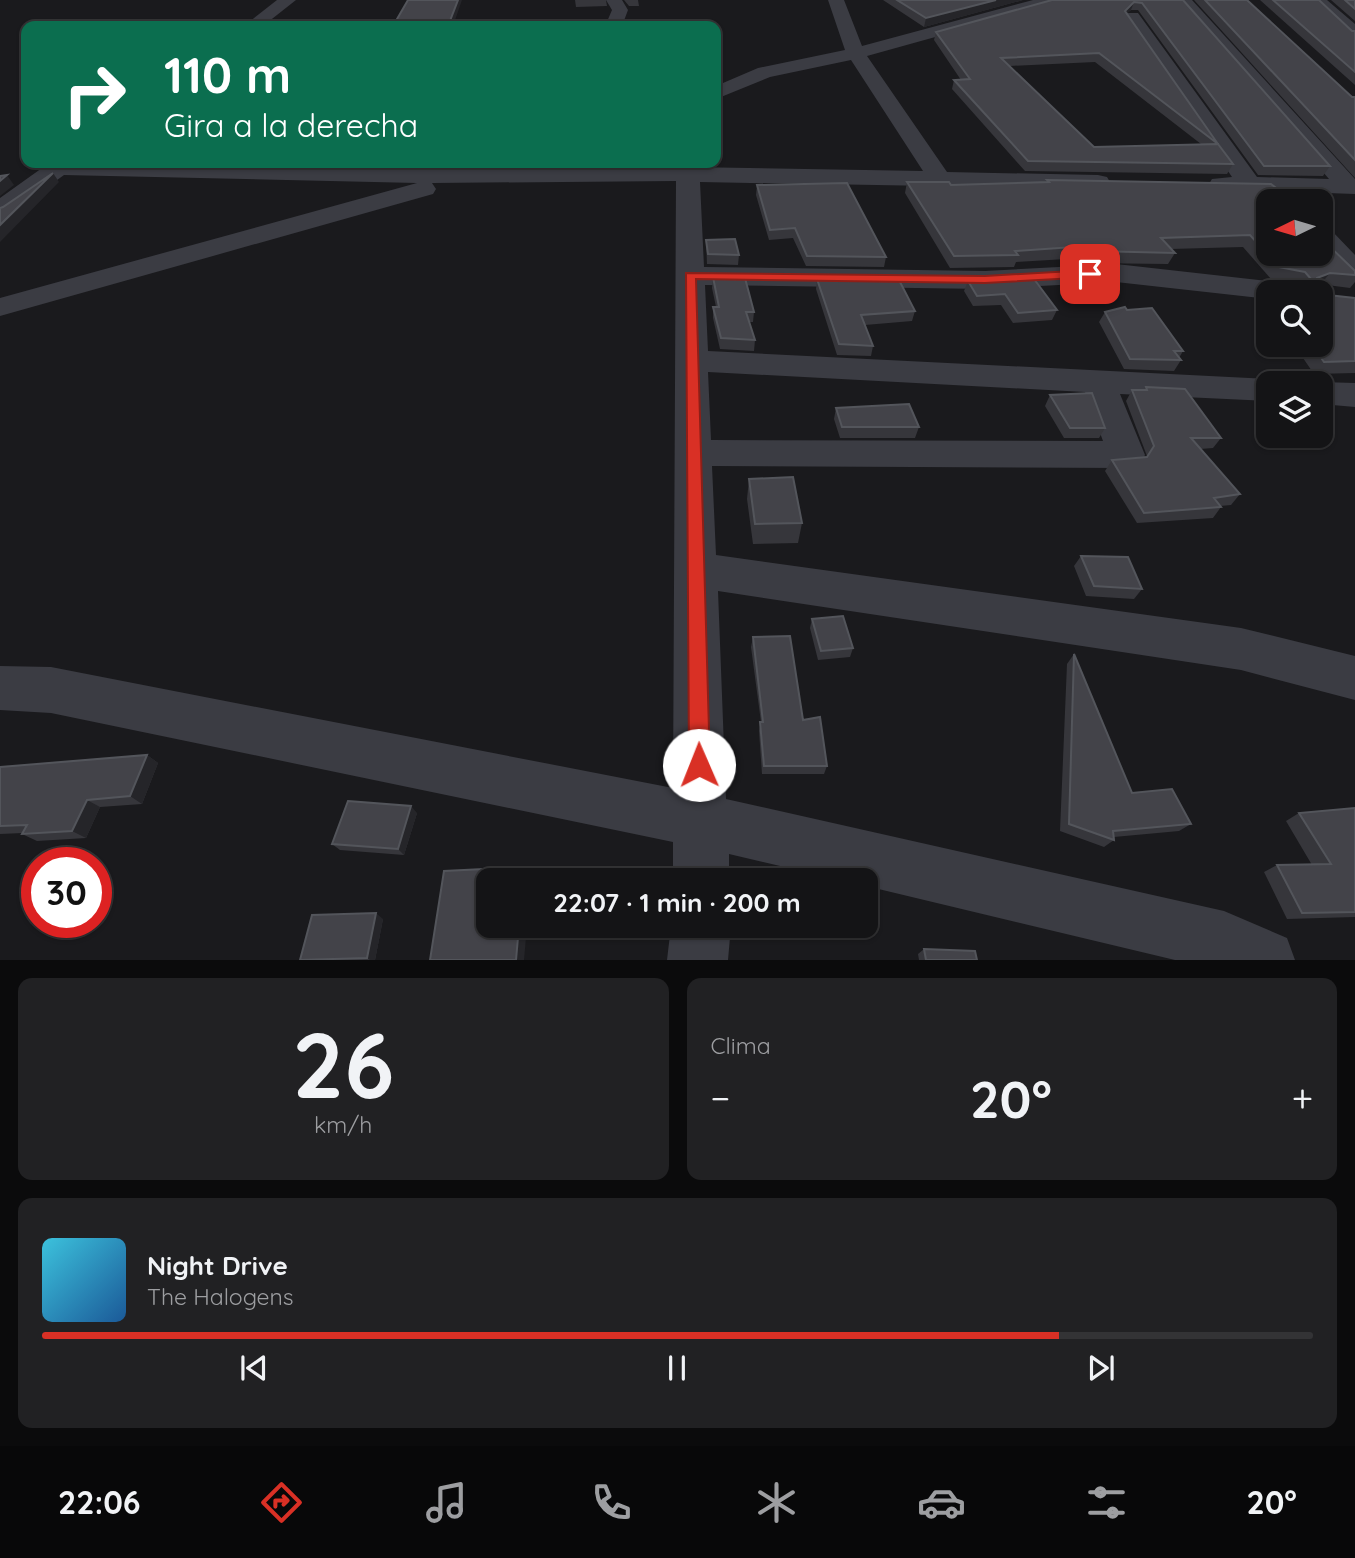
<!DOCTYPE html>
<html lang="es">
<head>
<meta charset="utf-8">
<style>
  body { margin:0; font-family:Quicksand,sans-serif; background:#212123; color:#f1f3f6; height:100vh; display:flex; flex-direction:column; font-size:26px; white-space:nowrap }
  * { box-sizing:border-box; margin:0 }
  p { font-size:23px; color:#9d9ea1 }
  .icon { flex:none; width:38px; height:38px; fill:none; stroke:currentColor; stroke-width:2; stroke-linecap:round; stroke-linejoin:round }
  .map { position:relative; height:960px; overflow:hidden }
  .panel { display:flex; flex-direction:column; gap:18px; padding:18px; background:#0b0b0c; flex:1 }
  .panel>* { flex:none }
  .guide { position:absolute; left:21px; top:21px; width:700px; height:147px; border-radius:14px; box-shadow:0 2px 5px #0004,0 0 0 2px #333335; background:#0b6e4f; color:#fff; overflow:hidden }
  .needle { width:46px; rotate:265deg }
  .fabs { position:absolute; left:1256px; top:189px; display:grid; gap:14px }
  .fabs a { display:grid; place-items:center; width:77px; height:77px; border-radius:14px; background:#141416; box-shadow:0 2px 5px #0004,0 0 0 2px #333335; font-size:35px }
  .speed { position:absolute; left:21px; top:847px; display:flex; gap:14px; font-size:35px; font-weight:700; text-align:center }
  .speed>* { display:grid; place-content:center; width:91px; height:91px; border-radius:50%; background:#141416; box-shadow:0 2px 5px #0004,0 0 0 2px #333335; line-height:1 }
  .speed .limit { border:10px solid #d22; background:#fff; color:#111 }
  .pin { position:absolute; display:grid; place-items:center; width:60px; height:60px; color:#fff; margin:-30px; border-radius:14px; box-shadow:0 4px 10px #0006 }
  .me { position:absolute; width:77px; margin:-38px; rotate:359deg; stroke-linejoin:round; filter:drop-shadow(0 0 5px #0008) }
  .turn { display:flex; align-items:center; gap:24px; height:147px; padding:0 28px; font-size:32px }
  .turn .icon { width:91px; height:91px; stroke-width:2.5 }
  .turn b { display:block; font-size:49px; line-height:60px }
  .big { font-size:52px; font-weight:700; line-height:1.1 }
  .panel .widget { flex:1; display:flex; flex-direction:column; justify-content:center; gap:10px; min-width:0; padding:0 24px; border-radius:14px; background:#212123 }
  .panel .dial { align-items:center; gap:0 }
  .dial b { font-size:91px; line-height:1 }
  .song { display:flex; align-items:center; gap:21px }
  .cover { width:84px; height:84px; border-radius:10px; background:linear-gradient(135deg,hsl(190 70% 55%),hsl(210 70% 35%)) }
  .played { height:7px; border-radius:4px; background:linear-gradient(90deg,#d93025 80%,#333335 80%) }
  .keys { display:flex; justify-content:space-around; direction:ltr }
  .heat { display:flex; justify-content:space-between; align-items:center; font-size:38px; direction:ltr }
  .panel .tiles { flex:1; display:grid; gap:18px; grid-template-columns:1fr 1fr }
  .widget:last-child { grid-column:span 2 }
  .trip { position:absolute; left:476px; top:868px; width:402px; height:70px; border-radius:14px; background:#141416; box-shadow:0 2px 5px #0004,0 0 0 2px #333335; font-weight:700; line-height:70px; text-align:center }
  .dock { display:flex; height:112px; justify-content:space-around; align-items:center; background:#080809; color:#9d9ea1 }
  .dock .icon { width:49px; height:49px }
  .dock .selected { color:#d93025 }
  .dock b { font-size:32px; color:#f1f3f6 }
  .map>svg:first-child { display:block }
</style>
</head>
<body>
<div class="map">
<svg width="1355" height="960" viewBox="0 0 1355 960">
  <rect width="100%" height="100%" fill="#1a1a1d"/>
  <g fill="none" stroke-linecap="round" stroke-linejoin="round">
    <!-- street -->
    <path fill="#3b3c43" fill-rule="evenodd" d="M277,0H296L263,26H244Z
      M606,0H622L628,10L622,26L606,24L612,10Z
      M828,0H844L862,46L1033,0H1059L1057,3L867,56L947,172L1098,175L1107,177L1110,182L1107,187L1098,189L700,182L704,267L985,271L1116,264L1285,283L1296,286L1300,292H1269V299L1116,282L985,289L705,285L708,351L1269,379L1282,383H1269V401L1120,394L1145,455L1139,465L1126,468L712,466L716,555L1241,628L1355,656V700L1241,670L718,591L726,799L1224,911L1287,938L1295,960H1175L866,886V880H840L729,854V880H673V842L51,713L0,710V666L51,667L673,788L676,181L432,183L436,189L433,194L0,316V298L417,183L64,175L9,215L0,218V198L49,163L469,170L688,167L923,171L851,60L770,77L716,99V86L758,68L845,50ZM708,372L1085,392L1103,441L711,440Z
      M1175,0H1192L1355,179V194L1212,189L1209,184L1212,179L1232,177L1124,17L1126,13H1138L1257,177L1329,179Z
      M1309,0H1327L1355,24V38L1349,37Z
      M1321,228L1331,230L1355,255V280L1345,277L1321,252Z
      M1321,382L1355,383V407L1321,404V383H1315Z
      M671,926H731L728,960H667Z"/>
  </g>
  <!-- wall -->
  <path fill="#36363b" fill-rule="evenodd" d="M575,0H606L607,6L576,7Z
    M624,0H638L639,6H629Z
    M883,0H1023L924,27Z
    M1052,0H1183L1330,166L1323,176L1258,175L1138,10H1131L1127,13L1233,164L1227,174L1025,171L952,89L954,80H961L934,40L936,32ZM1095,62L1201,144L1094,147L1010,66Z
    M1194,0H1247L1352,97H1355V178Z
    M1260,0H1319L1352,31H1355V85Z
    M1331,0H1355V21Z
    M1047,180L1269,201L1355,271V282L1350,288L1327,285L1328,295L1355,298V373L1314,374L1294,345H1321V292H1287L1294,283L1271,279L1243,247L1171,249L1175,253L1168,264L1086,263L1083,258L1016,262L1014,267L950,268L905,193L907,182L951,185L1046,182Z
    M757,185L886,257L884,267L806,266L793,238L769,240L756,195Z
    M706,240L739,255L738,265L707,264Z
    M713,277L754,312L753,322H749L755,340L754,351L720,349L713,318V307H716L712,288Z
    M817,279L915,311L912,321L865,325L873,346L871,356L837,355L816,289Z
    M968,281L1057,310L1052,320L1013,323L1001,305L973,306L964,291Z
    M1127,310L1183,351L1179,358L1181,360L1174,371L1124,369L1099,322L1105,312Z
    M1146,387L1221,438L1213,448L1200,449L1240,494L1231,505L1220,506L1221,507L1213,518L1137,523L1105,471L1112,460L1147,456L1126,401L1132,390H1144Z
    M1050,395L1105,428L1099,438H1064L1045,406Z
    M836,408L919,427L915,438H840L834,419Z
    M749,479L802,523L798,543L753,544L747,499Z
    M1081,556L1142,589L1134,599L1086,596L1074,566Z
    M812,619L853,648L850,657L818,660L810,628Z
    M753,637L803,720L827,766L824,774H762L759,731L761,722L751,647Z
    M1074,654L1132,793L1191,824L1179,831L1114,837V840L1104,847L1060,831L1067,664Z
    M147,755L158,763L142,804L100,807L86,838L37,841L22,834L23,833L0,834V767Z
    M1355,808V917L1287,919L1264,872L1277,865H1312L1286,821L1299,813Z
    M417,813L404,855L340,850L332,844Z
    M383,919L375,960H300Z
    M924,949L977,960H919L918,954Z"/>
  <!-- shaded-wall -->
  <path fill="#252529" d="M458,0H462L453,26H448Z
    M996,0H1023L924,27L926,18Z
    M1134,2L1131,10L1122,18L1125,11Z
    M53,173L59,182L0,242V225Z
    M7,175L14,185L0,196V181Z
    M1330,273L1321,284L1308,290L1317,278Z
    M147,755L158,763L142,804L130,796Z
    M87,800L100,807L86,838L72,831Z
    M411,806L417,813L404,855L398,849Z
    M525,867L531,880H523Z
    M376,913L383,919L375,960H370L367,958Z
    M519,926H527L524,960H516Z"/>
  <!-- building -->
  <path fill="#434349" stroke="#53555b" stroke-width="2" d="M408,0H458L448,26H393Z
    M897,0H996L926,18Z
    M1052,0H1183L1330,166H1264L1142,3L1134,2L1125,11L1218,144L1099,53L1001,58L1094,147L1218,144L1233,164L1028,161L954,80L970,79L936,32Z
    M1205,0H1247L1352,97H1355V160Z
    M1273,0H1319L1352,31H1355V72Z
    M1345,0H1355V9Z
    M53,173L0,225V208L3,207Z
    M7,175L0,181V176Z
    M1047,180L1271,184L1293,201H1269V254H1321V238L1355,271V275L1330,273L1317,278L1318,283H1327L1328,295L1355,298V361L1324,362L1312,345H1321V292H1303L1294,283H1309L1311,279L1305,272L1279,267L1250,235L1161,238L1175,253L1092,251L1088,246L1015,251L1018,255L954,256L907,182H949L951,185L1049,182Z
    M847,183L886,257L807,256L795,228L770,230L757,185Z
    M735,239L739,255L708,254L706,240Z
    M713,277L745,278L754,312H746L755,340L721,338L713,307H719Z
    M817,279L899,280L915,311L861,315L873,346L839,344Z
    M1034,279L1057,310L1018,313L1005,294L977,296L968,281Z
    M1125,307L1127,310L1152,308L1183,351H1174L1181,360L1130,359L1105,312Z
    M1146,387L1185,389L1221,438H1191L1240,494L1214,498L1221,507L1144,513L1112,460L1147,457L1154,446L1132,390H1147Z
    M1092,393L1105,428H1070L1050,395Z
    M909,404L919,427H842L836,408Z
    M793,477L802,523L755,524L749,479Z
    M1081,556L1128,557L1142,589L1094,586Z
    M843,616L853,648L821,651L812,619Z
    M790,636L803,720L820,717L827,766H764L760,722H763L753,637Z
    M1074,654L1132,793L1172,789L1191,824L1113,831L1114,840L1069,824Z
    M147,755L130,796L87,800L72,831L22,834L27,825L0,826V767Z
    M348,801L411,806L398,849L332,844Z
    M1355,808V912L1302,913L1277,865L1331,864L1299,813Z
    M525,867L523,880H488V926H519L516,960H430L444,871Z
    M376,913L367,958L300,960L312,915Z
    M924,949L975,951L977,960H926Z"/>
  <!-- route -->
  <path fill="#d93025" stroke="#8d1f18" stroke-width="2" d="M1090,270L1096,274L1094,277L985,283L696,279L710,765L707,772L699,775L692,772L689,765L686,273L985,276Z"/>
</svg>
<div class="fabs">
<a><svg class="needle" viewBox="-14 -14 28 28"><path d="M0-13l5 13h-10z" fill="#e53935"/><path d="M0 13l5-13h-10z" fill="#9d9ea1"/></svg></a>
<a><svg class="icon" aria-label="search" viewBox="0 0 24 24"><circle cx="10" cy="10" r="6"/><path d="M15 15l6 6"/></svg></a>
<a><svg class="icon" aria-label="layers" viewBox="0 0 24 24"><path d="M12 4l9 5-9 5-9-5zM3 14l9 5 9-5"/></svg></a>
</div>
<div class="speed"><div class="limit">30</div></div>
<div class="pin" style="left:1090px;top:274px;background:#d93025"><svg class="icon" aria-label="arrive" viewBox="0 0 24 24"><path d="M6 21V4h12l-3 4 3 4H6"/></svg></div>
<svg class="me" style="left:699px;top:765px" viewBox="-20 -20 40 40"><circle r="19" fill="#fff"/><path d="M0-13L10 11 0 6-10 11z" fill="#d93025"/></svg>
<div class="trip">22:07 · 1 min · 200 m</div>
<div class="guide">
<div class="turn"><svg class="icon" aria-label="right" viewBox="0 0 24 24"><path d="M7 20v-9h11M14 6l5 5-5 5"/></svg><div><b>110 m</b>Gira a la derecha</div></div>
</div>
</div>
<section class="panel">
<div class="tiles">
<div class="widget dial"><b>26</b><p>km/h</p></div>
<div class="widget"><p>Clima</p>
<div class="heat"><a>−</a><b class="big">20°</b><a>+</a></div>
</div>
<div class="widget">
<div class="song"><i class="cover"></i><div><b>Night Drive</b><p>The Halogens</p></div></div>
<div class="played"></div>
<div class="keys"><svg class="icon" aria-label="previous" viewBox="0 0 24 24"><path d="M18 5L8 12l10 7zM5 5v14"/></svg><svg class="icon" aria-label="pause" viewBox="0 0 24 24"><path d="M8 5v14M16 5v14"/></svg><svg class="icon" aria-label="next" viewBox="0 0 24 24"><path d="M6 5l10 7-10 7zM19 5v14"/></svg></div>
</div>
</div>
</section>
<nav class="dock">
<b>22:06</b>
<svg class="icon selected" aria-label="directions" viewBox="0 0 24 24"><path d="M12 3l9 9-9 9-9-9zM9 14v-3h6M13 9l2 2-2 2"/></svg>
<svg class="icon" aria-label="music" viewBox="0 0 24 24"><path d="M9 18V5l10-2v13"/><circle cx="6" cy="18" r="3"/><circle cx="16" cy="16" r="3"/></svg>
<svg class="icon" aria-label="phone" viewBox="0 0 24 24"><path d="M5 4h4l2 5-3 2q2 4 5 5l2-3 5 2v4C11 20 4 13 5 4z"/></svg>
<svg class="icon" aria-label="climate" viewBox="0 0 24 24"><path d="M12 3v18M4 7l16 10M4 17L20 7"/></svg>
<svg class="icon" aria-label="car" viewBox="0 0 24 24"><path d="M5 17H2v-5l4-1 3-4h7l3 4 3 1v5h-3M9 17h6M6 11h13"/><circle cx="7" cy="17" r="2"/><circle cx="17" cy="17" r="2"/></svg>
<svg class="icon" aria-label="filters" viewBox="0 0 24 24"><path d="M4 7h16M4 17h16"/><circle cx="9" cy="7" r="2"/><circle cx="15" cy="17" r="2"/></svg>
<b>20°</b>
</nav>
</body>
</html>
